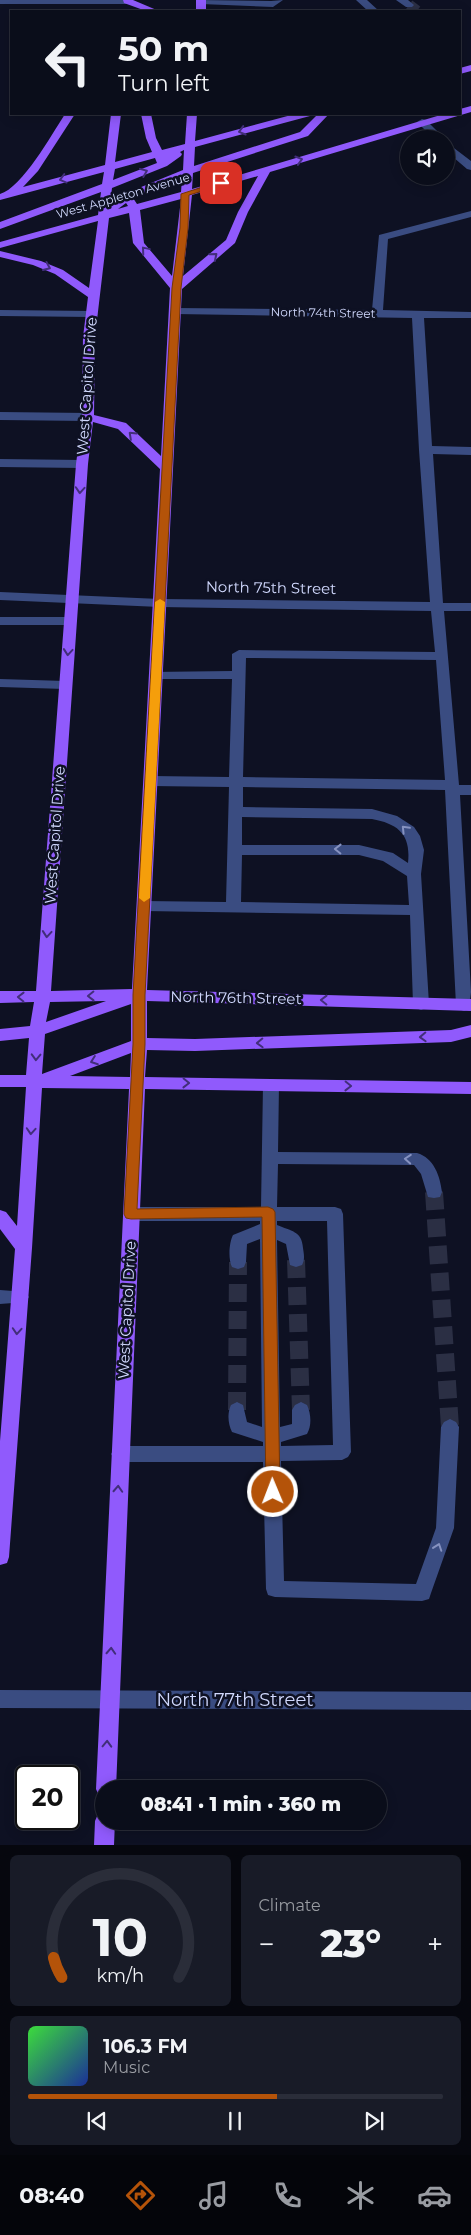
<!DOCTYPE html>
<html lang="en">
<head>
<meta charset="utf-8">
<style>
  body { margin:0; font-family:Montserrat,sans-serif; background:#181b27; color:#f1f3f6; height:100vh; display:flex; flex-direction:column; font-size:19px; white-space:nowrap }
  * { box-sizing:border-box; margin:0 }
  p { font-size:16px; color:#999ca2 }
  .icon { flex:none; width:28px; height:28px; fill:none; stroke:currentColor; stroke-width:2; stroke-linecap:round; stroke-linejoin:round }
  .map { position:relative; height:1845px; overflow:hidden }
  .sheet { display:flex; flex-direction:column; gap:10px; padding:10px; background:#06070e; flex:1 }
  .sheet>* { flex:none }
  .hud { position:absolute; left:10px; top:10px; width:451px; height:105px; border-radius:0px; box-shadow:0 2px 12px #0003,0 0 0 1px #2a2d39; background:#0a0d1a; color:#f1f3f6; overflow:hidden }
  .tools { position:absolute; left:400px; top:130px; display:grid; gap:10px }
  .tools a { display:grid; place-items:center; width:55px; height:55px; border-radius:50%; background:#0a0d1a; box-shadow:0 2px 12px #0003,0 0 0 1px #2a2d39; font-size:25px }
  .speed { position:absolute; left:15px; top:1765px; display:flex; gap:10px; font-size:25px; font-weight:700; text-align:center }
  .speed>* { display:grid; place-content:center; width:65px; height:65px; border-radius:50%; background:#0a0d1a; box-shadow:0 2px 12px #0003,0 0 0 1px #2a2d39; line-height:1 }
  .speed .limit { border:2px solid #111; border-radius:8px; background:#fff; color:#111 }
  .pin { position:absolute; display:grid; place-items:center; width:42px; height:42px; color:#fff; margin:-21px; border-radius:10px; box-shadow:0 2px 8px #0006 }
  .me { position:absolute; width:55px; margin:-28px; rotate:359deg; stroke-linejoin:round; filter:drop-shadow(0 0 4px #0008) }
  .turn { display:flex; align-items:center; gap:18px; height:105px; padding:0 25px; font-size:22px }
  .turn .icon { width:65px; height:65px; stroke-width:2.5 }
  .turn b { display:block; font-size:35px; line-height:42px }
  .big { font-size:38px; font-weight:800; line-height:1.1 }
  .sheet .card { flex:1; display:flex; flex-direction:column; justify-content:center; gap:8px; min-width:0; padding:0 18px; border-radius:8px; background:#181b27 }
  .sheet .dial { align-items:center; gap:0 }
  .dial svg { height:130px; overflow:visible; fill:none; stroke:#2a2d39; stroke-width:7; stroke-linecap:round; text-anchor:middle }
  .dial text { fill:#f1f3f6; stroke:none }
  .song { display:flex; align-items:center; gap:15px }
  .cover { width:60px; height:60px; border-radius:8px; background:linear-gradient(135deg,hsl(120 70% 55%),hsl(230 70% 35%)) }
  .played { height:5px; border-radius:2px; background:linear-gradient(90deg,#b45309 60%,#2a2d39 60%) }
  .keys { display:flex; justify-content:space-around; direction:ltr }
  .heat { display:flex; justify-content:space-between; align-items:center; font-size:28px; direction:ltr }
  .sheet .tiles { flex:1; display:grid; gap:10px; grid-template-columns:1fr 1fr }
  .card:last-child { grid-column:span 2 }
  .trip { position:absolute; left:95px; top:1780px; width:292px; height:50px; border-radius:25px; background:#0a0d1a; box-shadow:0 2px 12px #0003,0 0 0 1px #2a2d39; font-weight:800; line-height:50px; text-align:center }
  .tabs { display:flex; height:80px; justify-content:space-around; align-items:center; background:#04050a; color:#999ca2 }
  .tabs .icon { width:35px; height:35px }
  .tabs .selected { color:#b45309 }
  .tabs b { font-size:22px; color:#f1f3f6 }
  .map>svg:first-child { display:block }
</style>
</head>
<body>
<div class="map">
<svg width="471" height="1845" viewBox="0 0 471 1845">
  <rect width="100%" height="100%" fill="#0e1123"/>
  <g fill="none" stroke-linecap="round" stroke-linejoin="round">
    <!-- minor-tunnel-far1 -->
    <path stroke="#2b2f44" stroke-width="11" stroke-dasharray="11 5.5" stroke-linecap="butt" d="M409,5L417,11"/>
    <!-- minor-tunnel -->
    <path stroke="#2b2f44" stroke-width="18" stroke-dasharray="18 9" stroke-linecap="butt" d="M434,1192L450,1427
      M296,1260L301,1410
      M237,1410L238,1262"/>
    <!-- minor -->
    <path fill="#3a4c81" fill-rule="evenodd" d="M0,0H131L132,1L127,4H0Z
      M197,0L271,1L283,0L273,7L201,4L198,3Z
      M356,0H367L379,11H368Z
      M396,0H408L414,5L412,7H406Z
      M422,119L426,120L445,139H434L417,122Z
      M446,142L471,161V170L467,169L446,151Z
      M471,211V217L388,239L383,310L471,312V318H424L432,446L471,447V455L433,454L443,603H471V611H444L459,785H471V795H460L471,992L469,1009L464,1011L459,1009L456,1005L445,790L243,787V807L372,809L397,816L414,827L420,836L424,850L421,874L429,1004L426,1008L421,1010L416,1008L413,1004L410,915L144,911L139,910L137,906L139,902L144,901L226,902L229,787L151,786L146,784L144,781L146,778L151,776L229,777L232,679H156L149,675L151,672L232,671V654L239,650L435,652L431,611L160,607L0,600V592L160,599L430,602L419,450L412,318L175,314L169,311L175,308L372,310L379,235ZM246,658L436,660L445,780L243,777ZM242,817L372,819C399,824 411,835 408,863L393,853L359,845H242ZM242,855H359L383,861L407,876L409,905L241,902Z
      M0,310L92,311L98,314L92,317L0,316Z
      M0,412L88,413L94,417L88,421L0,420Z
      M0,459L82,460L88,464L82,468L0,467Z
      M0,617H70L77,621L70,625H0Z
      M0,679L65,681L72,685L65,689L0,687Z
      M271,1079L277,1081L279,1085L278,1152L417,1153C434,1158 440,1176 442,1192L440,1197L434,1198L428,1197L421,1174L414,1165L278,1164L277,1207H335L341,1209L343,1214L351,1452L348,1457L342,1460L281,1461L284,1581L416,1584L436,1528L441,1427L444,1422L450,1419L456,1422L459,1427L454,1528L431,1593L429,1599L422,1601L275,1597L268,1595L266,1589L263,1462H120L114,1459L111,1454L114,1449L120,1446H263V1442L232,1432C228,1424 227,1413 231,1405L237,1402L243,1405L247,1422L262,1427L260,1239L247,1244L246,1262L244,1267L238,1269L232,1267C228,1259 229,1243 233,1235L260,1224V1221H131L125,1219L123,1214L125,1209L131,1207H261L263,1085L265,1081ZM277,1221H327L333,1445L281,1446V1442L307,1434C312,1426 311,1413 307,1405L301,1402L295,1405L292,1410V1424L280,1427L277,1240L286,1244L290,1265L296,1267L302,1265C305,1259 304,1255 303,1248C302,1231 291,1231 277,1225Z
      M0,1290L26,1292L29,1297L26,1302L0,1304Z
      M0,1690L471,1692V1710L0,1708Z"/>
    <!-- major -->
    <path fill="#905afc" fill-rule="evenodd" d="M123,0H133L159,11H146L124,3Z
      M196,0H206V11H196Z
      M471,65V71L460,74V68Z
      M471,106V112L270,172L248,212L235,243L182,289L147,990L471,999V1011L147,1001V1038L195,1039L451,1030L471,1025V1037L451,1042L195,1051L147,1050L145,1077L471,1082V1094L145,1089L116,1789H104V1798L99,1796L96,1789L129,1089L42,1088L32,1248L9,1557L7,1563L0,1565V1441L15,1249L0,1229V1210L6,1212L17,1226L26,1087H0V1075H26L29,1038L0,1041V1029L30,1026L34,1002L0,1003V991H36L76,464L82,417L83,337L88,297L55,274L33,265L0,257V251L41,261L63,270L89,288L98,221L0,248V242L98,215L101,192L0,229V222L102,184L104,172L0,200V194C22,188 52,134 65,114H75L38,171L23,187L105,165L111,114H121L115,162L152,152L146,138L141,114H151L156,138L162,150L185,144L187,114H197L195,141L295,114H311L310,116L195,147L194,166L300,132L318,114H329L308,136L193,173L192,189L444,114H460V109ZM184,150L183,170L124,194L110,205L112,188L167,166L181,156L182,154L180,152ZM155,158L157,163L113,180L115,169ZM258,176L238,212L226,240L183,276L192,195ZM182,178L181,192L137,204L133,198ZM181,199L172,276L144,243L140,210ZM126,203L128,206L118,209ZM129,213L133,243L170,288L161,456L126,423L94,415L95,337L109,218ZM93,422L118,429L160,469L132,989L51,991L88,464ZM106,1001L46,1022L50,1002ZM131,1004V1041L42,1074L45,1034ZM131,1053L130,1077L70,1076Z
      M104,1812V1821H115L114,1845H94L95,1821L98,1814Z"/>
  </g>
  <!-- one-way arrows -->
  <defs><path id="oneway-chevron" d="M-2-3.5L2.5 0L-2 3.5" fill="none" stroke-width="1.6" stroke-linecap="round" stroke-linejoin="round" transform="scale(1.25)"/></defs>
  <g stroke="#422e7a">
    <use href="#oneway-chevron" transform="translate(242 131) rotate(164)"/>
    <use href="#oneway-chevron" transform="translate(299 160) rotate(-17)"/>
    <use href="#oneway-chevron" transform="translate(144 172) rotate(-22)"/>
    <use href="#oneway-chevron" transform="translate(63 179) rotate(165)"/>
    <use href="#oneway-chevron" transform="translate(145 250) rotate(-130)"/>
    <use href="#oneway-chevron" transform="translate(214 256) rotate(-40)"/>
    <use href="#oneway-chevron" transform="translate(47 267) rotate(24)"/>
    <use href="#oneway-chevron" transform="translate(132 435) rotate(-137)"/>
    <use href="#oneway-chevron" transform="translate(80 490) rotate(94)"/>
    <use href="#oneway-chevron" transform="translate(68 652) rotate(95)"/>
    <use href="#oneway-chevron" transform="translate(47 934) rotate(95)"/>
    <use href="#oneway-chevron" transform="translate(91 996) rotate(179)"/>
    <use href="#oneway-chevron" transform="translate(21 997) rotate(-179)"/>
    <use href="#oneway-chevron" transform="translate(324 1000) rotate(-179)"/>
    <use href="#oneway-chevron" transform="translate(423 1037) rotate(178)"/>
    <use href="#oneway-chevron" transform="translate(260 1043) rotate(178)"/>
    <use href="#oneway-chevron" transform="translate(36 1057) rotate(92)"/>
    <use href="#oneway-chevron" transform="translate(94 1061) rotate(160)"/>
    <use href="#oneway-chevron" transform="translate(186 1083) rotate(1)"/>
    <use href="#oneway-chevron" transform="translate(348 1086) rotate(1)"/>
    <use href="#oneway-chevron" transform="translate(31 1131) rotate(94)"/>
    <use href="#oneway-chevron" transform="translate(17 1331) rotate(94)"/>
    <use href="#oneway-chevron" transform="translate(118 1489) rotate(-87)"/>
    <use href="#oneway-chevron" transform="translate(111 1651) rotate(-87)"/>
    <use href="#oneway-chevron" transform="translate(107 1744) rotate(-88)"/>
  </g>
  <g stroke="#8692c0">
    <use href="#oneway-chevron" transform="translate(405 829) rotate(-134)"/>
    <use href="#oneway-chevron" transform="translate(338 849) rotate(-179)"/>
    <use href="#oneway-chevron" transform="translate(408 1159) rotate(-176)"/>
    <use href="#oneway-chevron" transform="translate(438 1547) rotate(-71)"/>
  </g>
  <!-- route -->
  <path fill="#b45309" stroke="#753606" d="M221,181H224V185L189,195L188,228L181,288L145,995V1044L137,1209L268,1207L273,1209L275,1212L280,1492L278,1497L273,1498L268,1497L266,1492L262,1217L131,1219L126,1218L124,1214L133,1044V995L172,288L180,228L181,194Z"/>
  <!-- slow -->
  <path fill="#f59e0b" d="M160,599L165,602L150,898L144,902L139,898L155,602Z"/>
  <g text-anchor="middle" stroke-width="5" stroke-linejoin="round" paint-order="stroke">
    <!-- far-street labels -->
    <g font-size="12" fill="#d1d9fe" stroke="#0e1123">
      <text transform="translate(123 196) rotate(-16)" y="4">West Appleton Avenue</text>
      <text transform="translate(323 313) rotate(1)" y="4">North 74th Street</text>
    </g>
    <!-- street labels -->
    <g font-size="15" fill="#d1d9fe" stroke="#0e1123">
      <text transform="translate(87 386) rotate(-86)" y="5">West Capitol Drive</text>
      <text transform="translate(271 588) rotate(1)" y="5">North 75th Street</text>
      <text transform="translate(55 835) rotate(-86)" y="5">West Capitol Drive</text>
      <text transform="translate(236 998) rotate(1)" y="5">North 76th Street</text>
      <text transform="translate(127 1310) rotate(-87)" y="5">West Capitol Drive</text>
    </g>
    <!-- near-street labels -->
    <g font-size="18" fill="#d1d9fe" stroke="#0e1123">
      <text x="235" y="1706">North 77th Street</text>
    </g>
  </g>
</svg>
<div class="tools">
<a><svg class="icon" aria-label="sound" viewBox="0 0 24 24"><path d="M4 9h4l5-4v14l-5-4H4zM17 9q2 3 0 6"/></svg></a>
</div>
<div class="speed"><div class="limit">20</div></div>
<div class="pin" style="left:221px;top:183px;background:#d93025"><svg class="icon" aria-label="arrive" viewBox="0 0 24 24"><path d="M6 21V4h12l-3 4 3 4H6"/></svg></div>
<svg class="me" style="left:273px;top:1492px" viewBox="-20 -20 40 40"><circle r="17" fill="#b45309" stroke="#fff" stroke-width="3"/><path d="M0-11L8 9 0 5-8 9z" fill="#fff"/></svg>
<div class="trip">08:41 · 1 min · 360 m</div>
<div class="hud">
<div class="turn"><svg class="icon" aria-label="left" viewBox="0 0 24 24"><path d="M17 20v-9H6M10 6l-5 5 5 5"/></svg><div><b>50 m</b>Turn left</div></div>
</div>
</div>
<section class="sheet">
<div class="tiles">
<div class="card dial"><svg viewBox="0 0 100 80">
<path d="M14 69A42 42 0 1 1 86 69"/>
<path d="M14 69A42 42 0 0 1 9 57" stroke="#b45309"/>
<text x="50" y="56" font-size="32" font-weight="700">10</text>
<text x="50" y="72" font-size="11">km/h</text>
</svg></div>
<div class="card"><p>Climate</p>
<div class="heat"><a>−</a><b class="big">23°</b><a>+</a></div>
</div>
<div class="card">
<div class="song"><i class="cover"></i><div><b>106.3 FM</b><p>Music</p></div></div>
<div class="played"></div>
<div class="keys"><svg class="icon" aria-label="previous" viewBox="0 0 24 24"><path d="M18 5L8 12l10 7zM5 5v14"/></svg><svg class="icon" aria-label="pause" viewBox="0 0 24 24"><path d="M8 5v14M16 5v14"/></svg><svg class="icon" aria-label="next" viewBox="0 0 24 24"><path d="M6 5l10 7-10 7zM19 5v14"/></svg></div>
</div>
</div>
</section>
<nav class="tabs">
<b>08:40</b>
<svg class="icon selected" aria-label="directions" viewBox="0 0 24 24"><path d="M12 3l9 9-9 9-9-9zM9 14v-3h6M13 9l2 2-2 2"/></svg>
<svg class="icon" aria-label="music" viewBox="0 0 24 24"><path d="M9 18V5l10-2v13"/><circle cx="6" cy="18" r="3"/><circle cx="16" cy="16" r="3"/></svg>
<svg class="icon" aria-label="phone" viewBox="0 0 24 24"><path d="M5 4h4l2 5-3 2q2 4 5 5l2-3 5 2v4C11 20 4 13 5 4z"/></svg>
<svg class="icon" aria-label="climate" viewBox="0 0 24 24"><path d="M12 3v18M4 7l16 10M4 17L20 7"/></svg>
<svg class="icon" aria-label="car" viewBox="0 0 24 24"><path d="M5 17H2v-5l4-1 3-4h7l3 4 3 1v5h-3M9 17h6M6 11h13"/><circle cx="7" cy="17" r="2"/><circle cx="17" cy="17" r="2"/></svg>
</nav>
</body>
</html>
